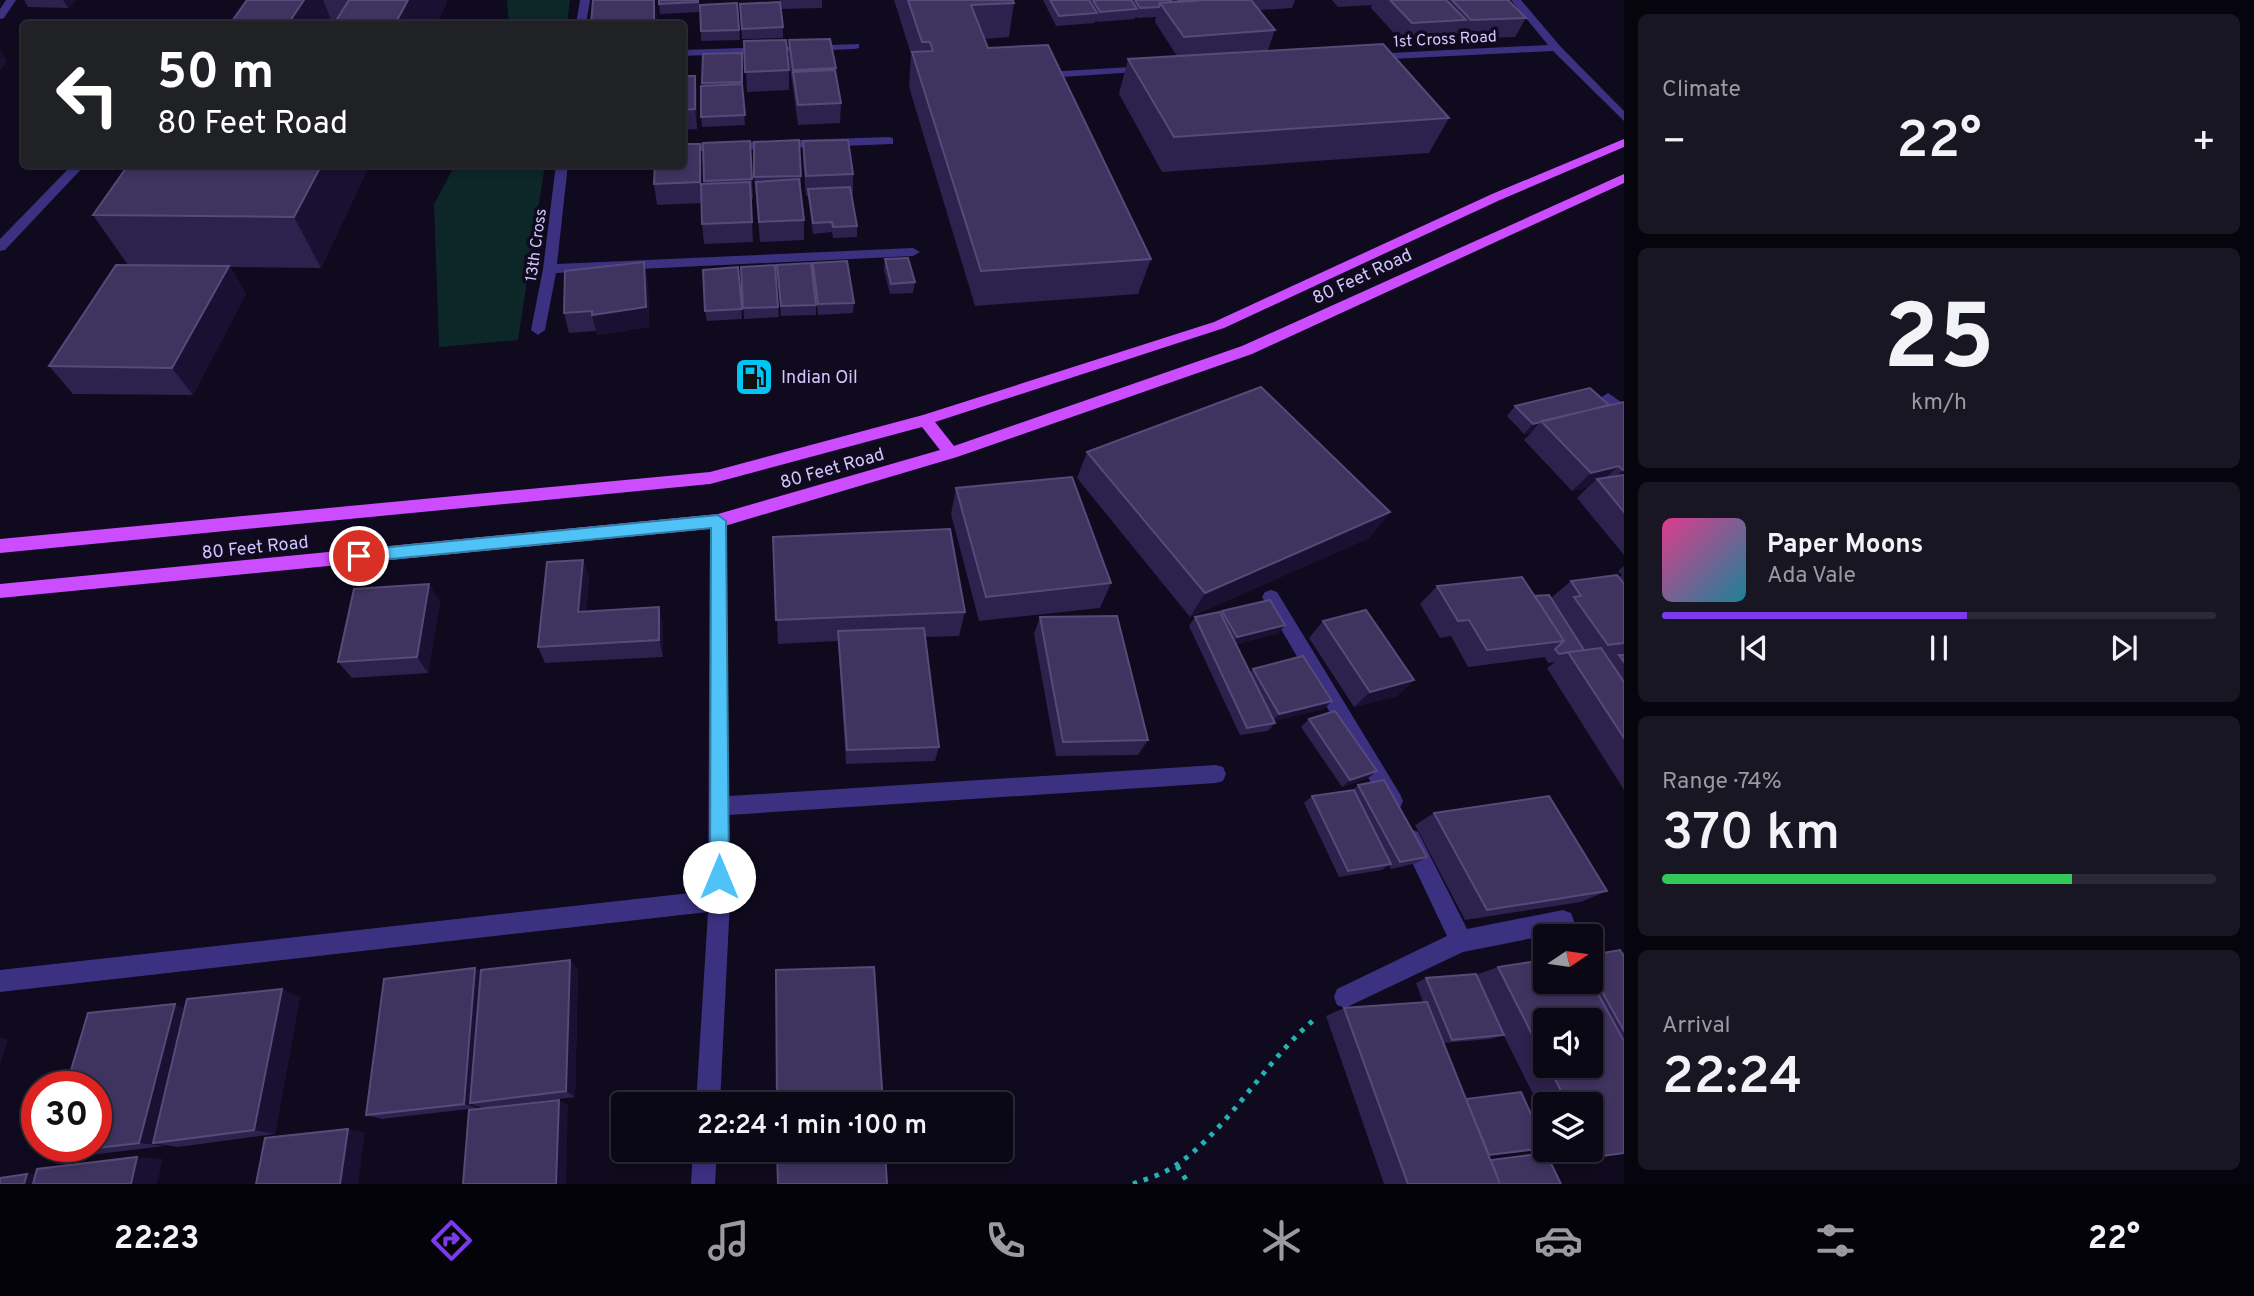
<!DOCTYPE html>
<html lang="en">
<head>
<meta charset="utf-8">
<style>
  body { margin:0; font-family:Overpass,sans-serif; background:#191623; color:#f1f3f6; height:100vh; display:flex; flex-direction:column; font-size:26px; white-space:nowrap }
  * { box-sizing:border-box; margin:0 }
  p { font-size:23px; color:#9a9aa1 }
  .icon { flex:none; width:38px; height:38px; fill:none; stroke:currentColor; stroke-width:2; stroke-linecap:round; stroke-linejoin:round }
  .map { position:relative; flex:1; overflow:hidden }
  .sheet { display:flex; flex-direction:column; gap:14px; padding:14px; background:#06040c; width:630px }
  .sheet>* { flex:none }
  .banner { position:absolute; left:21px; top:21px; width:665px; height:147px; border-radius:7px; box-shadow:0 4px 10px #0003,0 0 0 2px #2b2935; background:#202124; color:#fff; overflow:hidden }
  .needle { width:46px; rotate:77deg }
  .controls { position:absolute; left:1533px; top:924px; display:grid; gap:14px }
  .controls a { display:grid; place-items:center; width:70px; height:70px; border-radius:7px; background:#0b0816; box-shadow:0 4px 10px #0003,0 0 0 2px #2b2935; font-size:35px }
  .speed { position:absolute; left:21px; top:1071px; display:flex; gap:14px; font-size:35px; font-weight:700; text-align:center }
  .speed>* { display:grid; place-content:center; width:91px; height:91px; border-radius:50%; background:#0b0816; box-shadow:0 4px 10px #0003,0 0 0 2px #2b2935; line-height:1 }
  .speed .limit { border:10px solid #d22; background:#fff; color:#111 }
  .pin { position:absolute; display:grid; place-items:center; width:60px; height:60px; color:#fff; margin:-30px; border:4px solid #fff; border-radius:50%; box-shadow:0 2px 7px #0007 }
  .me { position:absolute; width:77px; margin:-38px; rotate:0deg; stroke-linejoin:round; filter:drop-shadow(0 0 5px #0008) }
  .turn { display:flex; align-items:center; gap:24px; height:147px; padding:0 21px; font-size:32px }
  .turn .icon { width:91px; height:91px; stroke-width:2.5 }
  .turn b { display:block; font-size:49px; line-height:60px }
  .big { font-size:52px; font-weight:600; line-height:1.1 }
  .sheet .card { flex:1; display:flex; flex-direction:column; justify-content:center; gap:10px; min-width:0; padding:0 24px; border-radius:10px; background:#191623 }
  .sheet .dial { align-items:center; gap:0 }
  .dial b { font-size:91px; line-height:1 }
  .song { display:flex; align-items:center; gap:21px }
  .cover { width:84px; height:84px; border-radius:10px; background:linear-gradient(135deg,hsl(330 70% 55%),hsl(190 70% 35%)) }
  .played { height:7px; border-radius:4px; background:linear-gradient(90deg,#7c3aed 55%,#2b2935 55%) }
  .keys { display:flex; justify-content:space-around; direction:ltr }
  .heat { display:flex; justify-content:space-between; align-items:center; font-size:38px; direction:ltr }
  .charge { height:10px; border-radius:5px; background:linear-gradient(90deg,#34c759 74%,#2b2935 0) }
  .trip { position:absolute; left:611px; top:1092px; width:402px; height:70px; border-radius:7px; background:#0b0816; box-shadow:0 4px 10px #0003,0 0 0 2px #2b2935; font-weight:600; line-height:70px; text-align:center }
  .tab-bar { display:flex; height:112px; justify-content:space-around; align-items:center; background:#040309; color:#9a9aa1 }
  .tab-bar .icon { width:49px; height:49px }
  .tab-bar .active { color:#7c3aed }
  .tab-bar b { font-size:32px; color:#f1f3f6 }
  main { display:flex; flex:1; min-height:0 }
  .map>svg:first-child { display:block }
</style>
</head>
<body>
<main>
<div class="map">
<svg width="1624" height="1184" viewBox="0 0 1624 1184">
  <rect width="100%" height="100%" fill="#0f0a1d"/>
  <!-- green -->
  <path fill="#0d2628" d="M507,0H570L567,24H509Z
    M455,165H545L518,340L439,347L434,204Z"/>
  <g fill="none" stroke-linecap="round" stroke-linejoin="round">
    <!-- path -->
    <path stroke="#24b2b5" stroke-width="5" stroke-dasharray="4.5 7" stroke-linecap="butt" d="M1177,1166L1189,1184
      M1133,1184C1146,1179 1161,1175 1173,1167C1226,1134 1264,1061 1316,1018"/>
    <!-- minor -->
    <path fill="#3b3180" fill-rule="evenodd" d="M6,0H16L4,18L0,19V9Z
      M580,0H590L586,24H576Z
      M1511,0H1521L1560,46L1624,111V121L1553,51L1371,60L1366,57L1371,54L1548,45Z
      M859,44V48L855,49L682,56V50Z
      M1147,66L1151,67V71L1047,78L1041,75L1047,72Z
      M889,137L893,138V144L682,152V144Z
      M73,164H86L5,250L0,251V239Z
      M556,164H568L557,264L913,248L920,252L913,256L556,273L545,330L538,335L531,330L543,269Z
      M1608,393L1624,404V419L1603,402L1600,398Z
      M718,514L726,521L729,796L1216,765L1223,767L1226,774L1223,781L1216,783L729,815L730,900L720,1104H696L708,912L0,992V970L708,891L710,521Z
      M1271,590L1277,592L1400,794L1403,801L1400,808L1393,811L1386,808L1265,602L1262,597L1265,592Z
      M1411,829L1418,832L1467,929L1563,910L1571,913L1574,921L1571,929L1563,932L1463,952L1345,1008L1337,1005L1334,997L1337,989L1447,936L1401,839L1404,832Z
      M693,1150H717L715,1184H691Z"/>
    <!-- major -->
    <path fill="#cc4dff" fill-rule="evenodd" d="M1624,139V147L1500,200L1224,328L935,422L954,446L1242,346L1624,174V183L1252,354L957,457L718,528L0,598V584L718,514L940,450L922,427L710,484L0,553V539L710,472L923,415L1214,322L1492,194Z"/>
  </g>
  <!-- wall -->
  <path fill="#2d214d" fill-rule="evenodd" d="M24,0H76L68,8L28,7Z
    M247,0H446L447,2L436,24H230Z
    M699,0V12L660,14L659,4Z
    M780,0H822V8L781,9Z
    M894,0H1013L1014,3L1009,37L984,39L988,48L1151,259L1138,294L975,306L909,87L911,54Z
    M1043,0H1295L1292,8L1260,10L1275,30L1268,50L1177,56L1155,22L1156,17L1137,18L1136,16L1135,19L1097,22L1096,20L1095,23L1056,26Z
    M1332,0H1508L1526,18L1515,37L1460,39L1457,36L1456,40L1403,43L1371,8L1372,5L1338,7Z
    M737,3L740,40L701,41V31Z
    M740,4L783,27V38L742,39Z
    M789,40L836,68V76L841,103L840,123L798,125L789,60Z
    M744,41L789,70V90L747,92Z
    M742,53V84L745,125L702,127L701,117L703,54Z
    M1128,59L1449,118L1429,153L1162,172L1119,94Z
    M682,76H695L697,96V129L682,130Z
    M750,141L753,199H751L753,242L704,244L702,224L701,203L657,205L654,184L700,144L702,164V184H704L703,143Z
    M803,141L853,174V194L851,195L857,226V237L833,238L832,232L813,234L808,196H806L803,161Z
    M129,164H370L321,268L230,267L246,294L193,395L73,394L49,366L128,265L93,215Z
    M801,176V196L804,220V240L760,242L754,177Z
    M885,259L915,282L913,293L890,294L884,270Z
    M813,263L854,303L853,313L818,315L813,273Z
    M777,265L816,305V315L781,316Z
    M738,267L742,319L707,321L705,311Z
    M741,267L778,307L779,317L744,319Z
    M648,282L649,327L597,335L596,331L569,333L564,313Z
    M1624,402V555L1577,498L1588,487L1572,491L1524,440L1532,432L1524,434L1507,416L1515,406L1609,405Z
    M1087,452L1390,512L1369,538L1190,617L1077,478Z
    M956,488L1111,583L1100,608L979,621L951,514Z
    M773,537L965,612L959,636L925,637L939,747L935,761L846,764L838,641L778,644Z
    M583,560L589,578L586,611L663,624V657L545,663L538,647Z
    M1624,566V790L1547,668L1555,662L1548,663L1545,657L1468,667L1451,636L1440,638L1420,604L1437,586L1551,598L1571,581L1619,577L1622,575L1618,571Z
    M440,601L428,673L352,678L338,662Z
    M1222,611L1285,625L1279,633L1236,644L1250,673L1253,669L1324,709L1274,721L1275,723L1268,731L1240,735L1189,626L1195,617L1221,613Z
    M1040,617L1148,740L1138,755L1056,756L1034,634Z
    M1323,621L1414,680L1397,696L1354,707L1309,638Z
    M1309,719L1368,778L1342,787L1301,727Z
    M1358,785L1427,857L1417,863L1391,869L1389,865L1382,870L1339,877L1304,803L1312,796L1353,790Z
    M1434,813L1607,891L1581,902L1465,920L1415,825Z
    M1624,952V1153L1566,1160L1561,1150H1591V1104H1545V1118L1496,1020L1504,1035L1491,1039L1443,1043L1491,1160L1561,1184H1384L1326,1016L1344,1008L1423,1002L1416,983L1426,978L1476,975L1498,967L1591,982V955ZM1545,1020L1591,1066H1545Z
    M475,968L481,972L578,969L575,1097L483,1108L477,1106V1108L382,1119L366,1115Z
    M300,997L275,1134L178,1147L165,1145L164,1146L74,1157L45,1154L185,1007Z"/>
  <!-- shaded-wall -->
  <path fill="#1a1132" d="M63,0H76L68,8Z
    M304,0H323L333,24H288Z
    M408,0H446L447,2L436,24H395Z
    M654,0L657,15V24H654Z
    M0,50L7,61L0,71Z
    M695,76L697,96V129L695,109Z
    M700,144L702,164V202L700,182Z
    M322,164H370L321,268L294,217Z
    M644,262L648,282L649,327L597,335L592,315Z
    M229,266L246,294L193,395L172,368Z
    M1540,422L1532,432L1524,434L1533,424Z
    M1619,466L1600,483L1597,479L1588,487L1572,491L1591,473Z
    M1624,469L1623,483L1603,488L1623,470Z
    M1390,512L1369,538L1190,617L1205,593Z
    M583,560L589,578L585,629L578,612Z
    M429,584L440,601L428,673L417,657Z
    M659,607L663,624V657L659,640Z
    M1285,625L1279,633L1231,645L1237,637Z
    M1414,680L1397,696L1354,707L1370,692Z
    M1332,701L1324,709L1272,722L1279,714Z
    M1377,771L1368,778L1342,787L1350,780Z
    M570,960L578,969L575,1097L566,1091Z
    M475,968L486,977L470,1103L477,1106V1108L464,1104Z
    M282,989L300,997L275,1134L254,1130Z
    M175,1004L197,1012L153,1143L165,1145L164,1146L139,1143Z
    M0,1037L8,1039L0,1064Z
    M559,1100L568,1105L566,1184H556Z
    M348,1129L365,1132L358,1184H340Z
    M137,1157L163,1159L157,1184H131Z
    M27,1174L57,1176L54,1184H24Z"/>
  <!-- building -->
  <path fill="#3f3360" stroke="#564a79" stroke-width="2" d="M247,0H304L288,24H230Z
    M349,0H408L395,24H334Z
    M593,0H654V23L591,24Z
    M659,0H698V2L659,4Z
    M908,0H1013L1014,3L971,5L988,48L1048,45L1151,259L981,271L912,52L933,51L930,42H922Z
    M1050,0H1089L1097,13L1059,16Z
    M1093,0H1131L1137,9L1100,12Z
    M1135,0H1170L1172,2L1160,3L1159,7L1140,8Z
    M1178,0H1206L1179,2Z
    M1206,0H1251L1275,30L1184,37L1160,3Z
    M1390,0H1446L1466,20L1412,23Z
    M1452,0H1508L1526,18L1471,20Z
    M780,2L783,27L742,29L740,4Z
    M737,3L739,30L701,31L700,5Z
    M306,21H328L326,24H304Z
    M830,39L836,68L793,70L789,40Z
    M786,40L789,70L745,72L744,41Z
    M1383,44L1449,118L1174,137L1128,59Z
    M742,53V82L702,83L703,54Z
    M835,70L841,103L798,105L793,72Z
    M682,76H695V109L682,110Z
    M742,84L745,115L701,117V86Z
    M799,140L801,176L754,177V142Z
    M848,140L853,174L806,176L803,141Z
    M750,141L752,179L704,181L703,143Z
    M682,144H700V182L654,184L655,164H682Z
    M129,164H197L196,166L205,164H322L294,217L93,215Z
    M799,179L804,220L759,222L756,182Z
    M750,182L752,222L702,224L701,184Z
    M850,187L857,226L833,227L832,222L813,223L808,189Z
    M908,258L915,282L891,284L885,259Z
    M847,261L854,303L818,304L813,263Z
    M644,262L646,307L592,315V311L564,313L565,271Z
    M811,263L816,305L781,306L777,265Z
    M116,265L229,266L172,368L49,366Z
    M775,265L778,307L743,308L741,267Z
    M738,267L742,309L705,311L703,270Z
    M1261,387L1390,512L1205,593L1087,452Z
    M1590,388L1609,405L1533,424L1515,406Z
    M1624,402V469L1623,470L1619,466L1591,473L1541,421Z
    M1624,475V512L1597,479Z
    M1072,477L1111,583L986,597L956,488Z
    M950,529L965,612L776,620L773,537Z
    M583,560L578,612L659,607V640L538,647L547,562Z
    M1617,575L1624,584V643L1608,645L1574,597L1581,596L1571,581Z
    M1522,577L1564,641L1487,650L1469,620L1458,621L1437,586Z
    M429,584L417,657L338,662L354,589Z
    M1549,595L1584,650L1559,654L1555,649L1564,641L1535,596Z
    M1270,600L1285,625L1237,637L1222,611Z
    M1366,610L1414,680L1370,692L1323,621Z
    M1220,612L1275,723L1247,728L1195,617Z
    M1117,616L1148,740L1063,742L1040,617Z
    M924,628L939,747L847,750L838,631Z
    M1601,648L1624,682V738L1568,652Z
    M1619,655H1624V662Z
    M1303,656L1332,701L1279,714L1253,669Z
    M1335,711L1377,771L1350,780L1309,719Z
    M1384,780L1427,857L1400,862L1358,785Z
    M1354,790L1391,864L1348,871L1312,796Z
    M1549,796L1607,891L1487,910L1434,813Z
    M1620,950L1624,957V1031L1591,972V955Z
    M570,960L566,1091L470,1103L481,970Z
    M1545,960V982L1591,981L1624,1041V1153L1595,1157L1591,1149V1104H1568L1548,1066H1591V1020H1545V1060L1498,967Z
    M874,967L883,1104H777L776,970Z
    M475,968L464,1104L366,1115L384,979Z
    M1476,974L1504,1035L1452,1040L1426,978Z
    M282,989L254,1130L153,1143L187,999Z
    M1427,1002L1500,1184H1408L1344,1008Z
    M175,1004L139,1143L45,1154L48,1146H96V1087H66L88,1013Z
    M1521,1092L1545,1145V1148L1489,1155L1466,1099Z
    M559,1100L556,1184H463L469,1110Z
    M348,1129L340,1184H256L265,1138Z
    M777,1150H885L887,1184H778Z
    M1546,1153L1561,1184H1500L1491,1160Z
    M137,1157L131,1184H33L37,1169Z
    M27,1174L24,1184H0V1178Z"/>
  <!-- route -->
  <path fill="#4fc3f7" stroke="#337fa1" stroke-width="2" d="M718,515L726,521L729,877L726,883L719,886L713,883L710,877L711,528L359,562L352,556L359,550Z"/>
  <!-- icons -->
  <defs>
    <symbol id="fuel-square" viewBox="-11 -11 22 22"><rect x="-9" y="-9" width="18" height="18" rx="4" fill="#00c4f1" stroke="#0f0a1d"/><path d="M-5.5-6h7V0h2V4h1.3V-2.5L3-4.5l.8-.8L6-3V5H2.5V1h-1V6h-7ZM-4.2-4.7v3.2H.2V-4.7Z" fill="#111"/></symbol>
  </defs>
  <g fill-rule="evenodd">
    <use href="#fuel-square" x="732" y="355" width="44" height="44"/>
  </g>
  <g text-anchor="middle" stroke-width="7" stroke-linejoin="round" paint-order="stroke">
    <!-- far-street labels -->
    <g font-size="16" fill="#d2c6ff" stroke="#0f0a1d">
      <text transform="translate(1445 38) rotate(-3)" y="6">1st Cross Road</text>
      <text transform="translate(535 245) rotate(-82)" y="6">13th Cross</text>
    </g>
    <!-- street labels -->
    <g font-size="18" fill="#d2c6ff" stroke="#0f0a1d">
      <text transform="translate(1362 276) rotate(-25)" y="6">80 Feet Road</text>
      <text transform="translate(832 468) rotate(-16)" y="6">80 Feet Road</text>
      <text transform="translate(255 547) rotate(-6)" y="6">80 Feet Road</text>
    </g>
    <!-- poi labels -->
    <g font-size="18" fill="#d2c6ff" stroke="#0f0a1d" text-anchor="start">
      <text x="781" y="383">Indian Oil</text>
    </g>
  </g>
</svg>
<div class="controls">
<a><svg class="needle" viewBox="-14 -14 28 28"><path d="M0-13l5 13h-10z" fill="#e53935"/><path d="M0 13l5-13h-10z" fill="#9a9aa1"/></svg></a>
<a><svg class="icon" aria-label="sound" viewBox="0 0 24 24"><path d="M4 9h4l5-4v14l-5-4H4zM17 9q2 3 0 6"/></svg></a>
<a><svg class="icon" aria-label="layers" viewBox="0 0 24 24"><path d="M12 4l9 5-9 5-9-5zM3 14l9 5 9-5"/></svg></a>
</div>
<div class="speed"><div class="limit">30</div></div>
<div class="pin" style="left:359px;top:556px;background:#d93025"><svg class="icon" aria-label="arrive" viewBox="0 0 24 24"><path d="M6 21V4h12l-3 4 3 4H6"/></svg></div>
<svg class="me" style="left:719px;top:877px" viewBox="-20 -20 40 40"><circle r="19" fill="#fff"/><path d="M0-13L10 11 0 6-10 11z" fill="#4fc3f7"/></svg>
<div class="trip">22:24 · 1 min · 100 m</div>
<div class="banner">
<div class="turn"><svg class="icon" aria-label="left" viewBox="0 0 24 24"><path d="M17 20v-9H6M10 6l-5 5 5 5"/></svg><div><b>50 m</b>80 Feet Road</div></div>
</div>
</div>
<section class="sheet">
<div class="card"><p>Climate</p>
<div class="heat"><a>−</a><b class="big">22°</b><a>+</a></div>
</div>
<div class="card dial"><b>25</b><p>km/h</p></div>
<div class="card">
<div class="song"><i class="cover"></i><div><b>Paper Moons</b><p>Ada Vale</p></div></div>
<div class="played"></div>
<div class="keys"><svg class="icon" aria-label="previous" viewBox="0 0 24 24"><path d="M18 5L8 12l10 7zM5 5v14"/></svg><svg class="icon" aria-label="pause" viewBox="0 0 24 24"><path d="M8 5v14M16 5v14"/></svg><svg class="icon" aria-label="next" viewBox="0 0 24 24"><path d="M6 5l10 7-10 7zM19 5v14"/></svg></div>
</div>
<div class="card"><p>Range · 74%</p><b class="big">370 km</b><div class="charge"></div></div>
<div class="card"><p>Arrival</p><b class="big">22:24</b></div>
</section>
</main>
<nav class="tab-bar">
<b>22:23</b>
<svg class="icon active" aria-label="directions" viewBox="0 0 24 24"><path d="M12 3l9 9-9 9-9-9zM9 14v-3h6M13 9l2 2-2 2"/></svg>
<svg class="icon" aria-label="music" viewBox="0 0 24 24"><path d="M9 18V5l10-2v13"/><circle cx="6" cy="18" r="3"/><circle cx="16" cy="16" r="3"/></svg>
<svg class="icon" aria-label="phone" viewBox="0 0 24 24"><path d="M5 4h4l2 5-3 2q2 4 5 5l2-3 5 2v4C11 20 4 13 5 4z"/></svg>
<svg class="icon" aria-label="climate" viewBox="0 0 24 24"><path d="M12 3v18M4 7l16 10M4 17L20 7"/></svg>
<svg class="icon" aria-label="car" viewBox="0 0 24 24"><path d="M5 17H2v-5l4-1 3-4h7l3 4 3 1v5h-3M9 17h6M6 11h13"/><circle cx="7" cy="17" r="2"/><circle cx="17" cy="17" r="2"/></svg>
<svg class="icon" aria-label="filters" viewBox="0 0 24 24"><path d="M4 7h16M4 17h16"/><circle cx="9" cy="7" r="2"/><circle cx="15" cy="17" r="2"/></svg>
<b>22°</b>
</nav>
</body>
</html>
